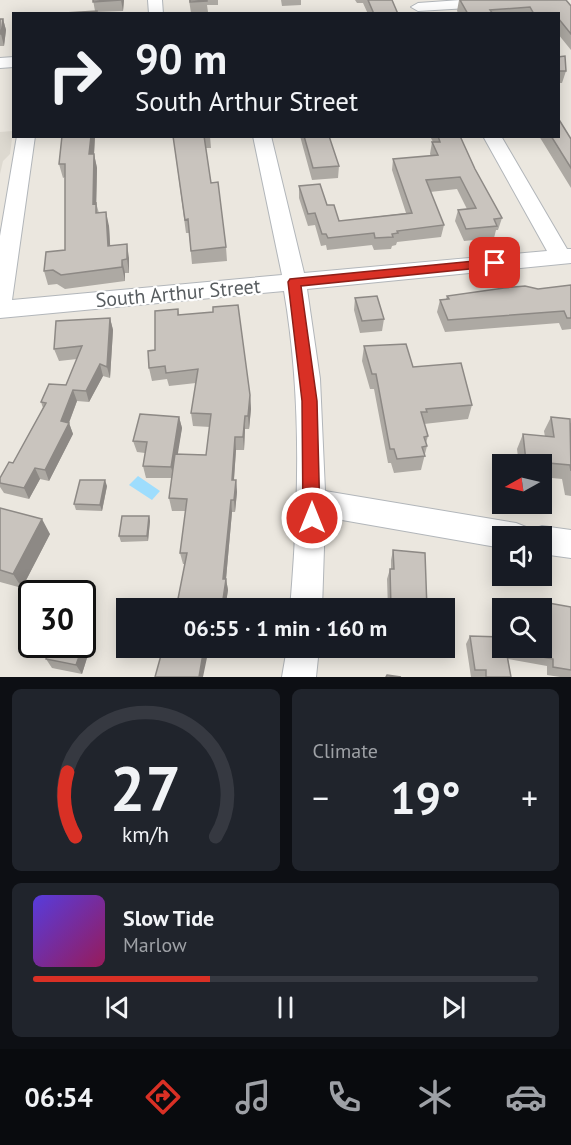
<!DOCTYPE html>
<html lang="en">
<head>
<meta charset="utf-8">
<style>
  body { margin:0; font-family:"PT Sans",sans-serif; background:#20242c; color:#f1f3f6; height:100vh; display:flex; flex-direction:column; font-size:22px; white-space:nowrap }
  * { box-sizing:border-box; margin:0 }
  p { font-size:20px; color:#9ea1a6 }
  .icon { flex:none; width:33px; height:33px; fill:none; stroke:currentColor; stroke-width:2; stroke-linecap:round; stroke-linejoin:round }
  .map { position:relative; height:677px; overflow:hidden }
  .drawer { display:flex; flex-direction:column; gap:12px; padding:12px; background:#0d0f14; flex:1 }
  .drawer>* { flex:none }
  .top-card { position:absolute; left:12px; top:12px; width:548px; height:126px; border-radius:0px; box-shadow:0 3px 15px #0003; background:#171b24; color:#f1f3f6; overflow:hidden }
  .needle { width:39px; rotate:262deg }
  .tools { position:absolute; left:492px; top:454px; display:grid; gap:12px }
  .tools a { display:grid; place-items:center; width:60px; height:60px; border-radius:0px; background:#171b24; box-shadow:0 3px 15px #0003; font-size:30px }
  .speed { position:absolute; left:18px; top:580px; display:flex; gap:12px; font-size:30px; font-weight:700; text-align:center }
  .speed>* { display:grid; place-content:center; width:78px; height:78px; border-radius:50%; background:#171b24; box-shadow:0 3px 15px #0003; line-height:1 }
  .speed .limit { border:3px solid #111; border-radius:9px; background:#fff; color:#111 }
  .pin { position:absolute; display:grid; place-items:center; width:51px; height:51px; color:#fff; margin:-26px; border-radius:12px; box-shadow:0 3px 9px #0006 }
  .me { position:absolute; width:66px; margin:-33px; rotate:0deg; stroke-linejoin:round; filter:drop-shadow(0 0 4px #0008) }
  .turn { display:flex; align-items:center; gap:21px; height:126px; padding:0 24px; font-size:27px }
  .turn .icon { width:78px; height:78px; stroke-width:2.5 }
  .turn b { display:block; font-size:42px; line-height:51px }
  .big { font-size:45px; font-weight:600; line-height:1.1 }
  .drawer .widget { flex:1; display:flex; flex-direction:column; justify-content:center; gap:9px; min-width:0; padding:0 21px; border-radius:9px; background:#20242c }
  .drawer .dial { align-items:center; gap:0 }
  .dial svg { height:156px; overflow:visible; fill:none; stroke:#363941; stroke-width:7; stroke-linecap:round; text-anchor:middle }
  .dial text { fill:#f1f3f6; stroke:none }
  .song { display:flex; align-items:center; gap:18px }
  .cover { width:72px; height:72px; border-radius:9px; background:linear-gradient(135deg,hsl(250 70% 55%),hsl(330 70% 35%)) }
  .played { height:6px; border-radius:3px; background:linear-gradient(90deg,#d93025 35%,#363941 35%) }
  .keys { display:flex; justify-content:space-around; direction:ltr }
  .heat { display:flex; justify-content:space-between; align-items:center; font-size:33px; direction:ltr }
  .drawer .tiles { flex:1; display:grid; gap:12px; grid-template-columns:1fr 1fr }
  .widget:last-child { grid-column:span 2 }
  .trip { position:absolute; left:116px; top:598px; width:339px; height:60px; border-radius:0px; background:#171b24; box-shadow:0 3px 15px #0003; font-weight:600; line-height:60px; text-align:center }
  .menu { display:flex; height:96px; justify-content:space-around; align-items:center; background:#090b0e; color:#9ea1a6 }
  .menu .icon { width:42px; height:42px }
  .menu .on { color:#d93025 }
  .menu b { font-size:27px; color:#f1f3f6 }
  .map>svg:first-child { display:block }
</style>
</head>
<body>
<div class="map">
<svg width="571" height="677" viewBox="0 0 571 677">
  <rect width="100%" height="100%" fill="#ebe7df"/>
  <!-- education -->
  <path fill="#ddd9d0" d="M13,131L10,154L3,161L0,174V132Z"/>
  <!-- water -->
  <path fill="#9eddfd" d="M138,476L160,491L152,500L129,485Z"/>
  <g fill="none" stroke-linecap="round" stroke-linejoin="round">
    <defs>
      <path id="minor" d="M148,0H162L163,14H149Z
        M461,0H542L535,4L418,11L411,7L418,3Z
        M14,57V67L0,68V58Z
        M17,136H35L12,300L282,275L253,136H271L304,273L547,251L483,136H501L567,249H571V263L307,289L320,379L325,491L516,523L526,527L530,534L532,530L542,526L571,530V558L542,554V537H502V548L325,517L322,609H290C299,503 302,396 284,291L0,318V236Z
        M287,648H319L316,677H282Z"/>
    </defs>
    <!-- minor casing -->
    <use href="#minor" stroke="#b2b6ba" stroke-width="2"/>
    <!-- minor -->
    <use href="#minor" fill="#fff" fill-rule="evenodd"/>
  </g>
  <!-- wall -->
  <path fill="#ada9a3" d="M93,0H124L123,11L97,12L98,14H65L95,11Z
    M189,0H218V5H207L208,12L191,13Z
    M281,0H301V5L282,6Z
    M355,0H392L398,14H368L363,3H357Z
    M459,0L571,6V50L558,34V14H459L457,11Z
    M0,19H3L6,30L4,46H0Z
    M558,57L566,71L562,83H558Z
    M62,136H95L94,154L97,168L96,203L99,213L109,226L110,245L129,258V273H125V281L65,289L57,284L48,285L44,271L65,250V177L63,178L59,164Z
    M173,136H210L211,148H206L211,183L226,247L227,261L192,264L189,233H186Z
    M300,136H329L339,166L338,178L312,180Z
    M430,136H460L475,169L502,218L498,230H496L494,238L464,241L455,221L458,210L467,209L457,189L430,192L444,225L441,237L397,242L396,245L392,246L391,249L374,250L372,245L327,250L326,245L321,246L315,225L308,226L299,198V186L327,205L339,221L406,213L392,170L393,159L431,156L430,154L432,142H433Z
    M539,136H558L571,139V188Z
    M571,285V329L562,330L559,323L445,332L437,312L440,300L446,299L447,296L538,289Z
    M355,298L384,319L382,331L360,333L354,310Z
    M178,309L179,315L250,395L251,409L249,429H245L244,450H236L234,480H236L237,492L235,512H232L226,579L228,590L225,609H176L185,564H183L180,553L186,511H172L169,498L172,478H146L143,466L145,453L137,452L133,441L179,417L182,428L177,454L206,455L210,427L193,426L191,413L196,383L169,386L167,379L152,381L149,368L155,350Z
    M110,318L113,330L110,378L103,376L89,402L77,401L69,423L73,434L49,481L40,479L29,499L4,493L0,487V478L13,463L43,408L41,402L66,385L77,359L59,361L54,349Z
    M364,346L413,367L472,405L468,419L424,424L428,436L426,443L427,446L421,470L394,473L391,463H388L374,389H370L362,361Z
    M551,417L571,423V496L565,495L562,479L542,477V465H519L517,449L523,434L545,437L544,431Z
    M107,486L102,511L76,510L74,504Z
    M0,508L50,534L22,588L0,582Z
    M149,516L150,521L148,541L121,542L119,536Z
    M393,550L427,609H388L387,579L390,569H391V560Z
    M543,602L571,607V677H560L547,675V666L508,659L511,677H471L466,644L470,636L542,648V609H538Z
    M86,637L91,645L82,674L52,668L46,659Z
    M390,648H426L424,652Z"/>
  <!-- shaded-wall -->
  <path fill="#8d8985" d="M121,0H124L123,11Z
    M3,19L6,30L4,46L1,34Z
    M91,136H95L94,154L97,168L96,217L93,204L89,154Z
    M106,212L109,226L111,259L108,246Z
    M127,244L129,258V273L127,259Z
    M122,260L125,273V281L122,267Z
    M110,318L113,330L110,378L107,367Z
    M100,364L103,376L89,402L86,391Z
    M73,390L77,401L68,425L69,423L73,434L49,481L45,470L61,421Z
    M250,395L251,409L249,429L248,416Z
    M245,416V429L244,450L243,437Z
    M179,417L182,428L174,478L171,467Z
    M235,437L236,450L233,492L232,480Z
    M35,468L40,479L29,499L24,488Z
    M105,480L107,486L102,511L100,505Z
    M236,480L237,492L235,512L234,500Z
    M231,500L232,512L225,590L223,579Z
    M149,516L150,521L148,541L147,536Z
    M42,519L50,534L22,588L13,574Z
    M226,579L228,590L225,609H223L222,606Z
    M86,637L91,645L82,674L76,665Z
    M204,648H209L203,677H199Z"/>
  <!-- building -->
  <path fill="#c9c4be" stroke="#8d8985" stroke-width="1.5" d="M93,0H121L93,2Z
    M190,0H207V1L190,2Z
    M368,0H392L398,14H374Z
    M460,0H566L571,6V34L558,18V14H534L530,7L490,10L493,14H468Z
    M97,11V14H65V13Z
    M0,19H3L1,34H0Z
    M565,56L566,71H558V57Z
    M558,118L571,139V168L551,136H558Z
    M62,136H91L89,154H94L93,204L96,203V213L106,212L108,246L127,244V259L122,260V267L61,275L53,270L44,271L46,252L65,250V164H59Z
    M173,136H204L211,183L218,182L226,247L191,251L188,219L185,220Z
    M304,136H329L339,166L313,168Z
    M438,136H460L475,169L502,218L494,219L497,226L466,229L458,210L476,208L460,177L426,180L444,225L397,231L398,233L392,234L393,237L375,238L374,233L328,238L326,234H322L315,213L308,214L299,186L320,184L327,205H334L339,221L412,213L393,159L438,155L432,142H440Z
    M571,285V318H567L564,311L448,320L440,300L449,299L447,296L504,288L525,286L538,289Z
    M377,296L384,319L362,321L355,298Z
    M238,305L250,395L248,416H245L243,437H235L232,480H236L234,500H231L223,579H226L222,606L213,605V609H176L187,553H180L187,499L169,498L175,454L206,455L211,414L191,413L198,369L166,373L165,366L149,368L148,351L155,350V311L178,309V315L213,312V307Z
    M110,318L107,367L100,364L86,391L73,390L61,421L69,423L45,470L35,468L24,488L0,483V478L9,462L13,463L46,403L41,402L49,384L66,385L82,346L54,349L56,321Z
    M406,344L413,367L461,363L472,405L426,409L427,412H421L428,436L424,437L427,446L422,447L425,456L397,459L394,449H390L376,374H372L364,346Z
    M140,414L179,417L171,467L143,466L147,442L133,441Z
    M551,417L570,419L571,471L570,465L526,461L523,434L554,437Z
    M80,480H105L100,505L74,504Z
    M0,508L42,519L13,574L0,570Z
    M122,516H149L147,536H119Z
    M393,550L425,553L427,609H391L390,569H394Z
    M543,602L571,607V670L553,667V659L506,650L511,677H486V670H475L470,636L502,637V648H542V610H543Z
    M82,636L86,637L76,665L46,659L51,645H82Z
    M163,648H204L199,677H155Z
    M387,675L401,677H386Z"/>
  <!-- route -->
  <path fill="#d93025" stroke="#8d1f18" stroke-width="1.5" d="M495,259L501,263L499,266L301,286L317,401L320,518L317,524L312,526L306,524L303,518L302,401L288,282L290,279Z"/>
  <g text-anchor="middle" stroke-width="4.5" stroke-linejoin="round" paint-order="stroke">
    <!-- street labels -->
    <g font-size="20" fill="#585d60" stroke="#fff">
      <text transform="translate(178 293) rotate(-5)" y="7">South Arthur Street</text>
    </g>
  </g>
</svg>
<div class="tools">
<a><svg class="needle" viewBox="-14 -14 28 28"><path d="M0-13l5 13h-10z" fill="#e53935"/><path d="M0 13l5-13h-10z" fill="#9ea1a6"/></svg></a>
<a><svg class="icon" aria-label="sound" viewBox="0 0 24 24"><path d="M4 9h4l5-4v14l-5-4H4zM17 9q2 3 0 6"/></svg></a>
<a><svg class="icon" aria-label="search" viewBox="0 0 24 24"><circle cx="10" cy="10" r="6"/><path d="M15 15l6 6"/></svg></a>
</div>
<div class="speed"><div class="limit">30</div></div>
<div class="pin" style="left:495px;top:263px;background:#d93025"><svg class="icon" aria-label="arrive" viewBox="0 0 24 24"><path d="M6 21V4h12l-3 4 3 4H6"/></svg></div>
<svg class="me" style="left:312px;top:518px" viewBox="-20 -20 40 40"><circle r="17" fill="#d93025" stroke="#fff" stroke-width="3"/><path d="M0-11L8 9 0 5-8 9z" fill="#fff"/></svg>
<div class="trip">06:55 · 1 min · 160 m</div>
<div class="top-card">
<div class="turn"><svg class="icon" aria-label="right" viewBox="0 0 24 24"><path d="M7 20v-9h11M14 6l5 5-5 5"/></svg><div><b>90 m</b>South Arthur Street</div></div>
</div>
</div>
<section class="drawer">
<div class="tiles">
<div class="widget dial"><svg viewBox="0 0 100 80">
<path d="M14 69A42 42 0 1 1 86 69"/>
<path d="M14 69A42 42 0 0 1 10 36" stroke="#d93025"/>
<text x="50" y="56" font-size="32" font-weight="700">27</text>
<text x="50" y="72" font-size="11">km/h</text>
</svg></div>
<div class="widget"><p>Climate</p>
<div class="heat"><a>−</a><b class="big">19°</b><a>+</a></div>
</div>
<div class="widget">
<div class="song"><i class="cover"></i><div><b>Slow Tide</b><p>Marlow</p></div></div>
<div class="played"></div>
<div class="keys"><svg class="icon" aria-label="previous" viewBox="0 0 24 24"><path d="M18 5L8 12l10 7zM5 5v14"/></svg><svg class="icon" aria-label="pause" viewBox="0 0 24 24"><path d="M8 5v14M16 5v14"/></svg><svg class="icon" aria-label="next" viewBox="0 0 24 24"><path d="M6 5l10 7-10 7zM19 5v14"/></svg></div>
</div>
</div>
</section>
<nav class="menu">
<b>06:54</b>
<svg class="icon on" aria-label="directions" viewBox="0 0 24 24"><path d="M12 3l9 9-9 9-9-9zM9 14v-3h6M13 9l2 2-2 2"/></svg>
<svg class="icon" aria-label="music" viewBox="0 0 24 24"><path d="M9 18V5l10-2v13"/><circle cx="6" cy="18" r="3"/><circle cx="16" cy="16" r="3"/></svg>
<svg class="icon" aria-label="phone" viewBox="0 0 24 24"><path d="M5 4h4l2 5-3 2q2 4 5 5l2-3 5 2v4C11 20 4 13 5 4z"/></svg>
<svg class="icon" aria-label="climate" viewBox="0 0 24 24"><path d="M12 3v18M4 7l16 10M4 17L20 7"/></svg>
<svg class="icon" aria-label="car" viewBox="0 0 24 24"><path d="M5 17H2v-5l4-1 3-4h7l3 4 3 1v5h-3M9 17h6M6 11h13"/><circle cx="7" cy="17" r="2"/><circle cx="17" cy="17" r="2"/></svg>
</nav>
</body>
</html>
